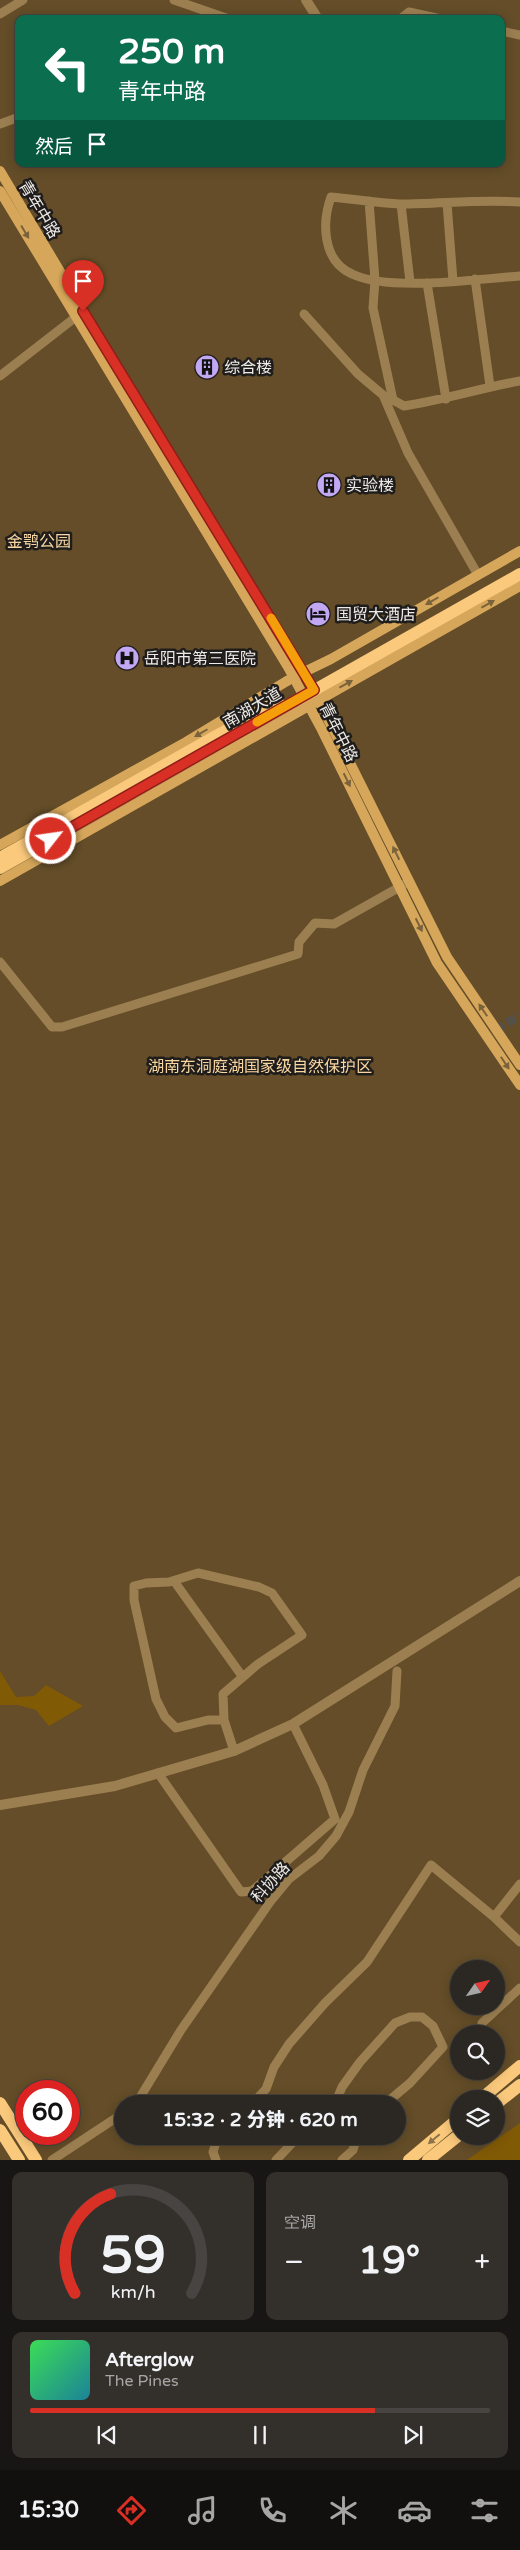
<!DOCTYPE html>
<html lang="zh">
<head>
<meta charset="utf-8">
<style>
  body { margin:0; font-family:"Varela Round","Noto Sans SC",sans-serif; background:#33302c; color:#f1f3f6; height:100vh; display:flex; flex-direction:column; font-size:19px; white-space:nowrap }
  * { box-sizing:border-box; margin:0 }
  p { font-size:16px; color:#a6a6a6 }
  .icon { flex:none; width:28px; height:28px; fill:none; stroke:currentColor; stroke-width:2; stroke-linecap:round; stroke-linejoin:round }
  .map { position:relative; height:2160px; overflow:hidden }
  .panel { display:flex; flex-direction:column; gap:12px; padding:12px; background:#181614; flex:1 }
  .panel>* { flex:none }
  .guide { position:absolute; left:15px; top:15px; width:490px; height:152px; border-radius:10px; box-shadow:0 2px 12px #0003,0 0 0 1px #474441; background:#0b6e4f; color:#fff; overflow:hidden }
  .needle { width:32px; rotate:56deg }
  .controls { position:absolute; left:450px; top:1960px; display:grid; gap:10px }
  .controls a { display:grid; place-items:center; width:55px; height:55px; border-radius:50%; background:#2b2824; box-shadow:0 2px 12px #0003,0 0 0 1px #474441; font-size:25px }
  .speed { position:absolute; left:15px; top:2080px; display:flex; gap:10px; font-size:25px; font-weight:700; text-align:center }
  .speed>* { display:grid; place-content:center; width:65px; height:65px; border-radius:50%; background:#2b2824; box-shadow:0 2px 12px #0003,0 0 0 1px #474441; line-height:1 }
  .speed .limit { border:8px solid #d22; background:#fff; color:#111 }
  .pin { position:absolute; display:grid; place-items:center; width:42px; height:42px; color:#fff; margin:-51px -21px; border-radius:50% 50% 50% 0; rotate:-45deg; box-shadow:0 0 5px #0007 }
  .pin .icon { rotate:45deg }
  .me { position:absolute; width:55px; margin:-28px; rotate:60deg; stroke-linejoin:round; filter:drop-shadow(0 0 4px #0008) }
  .turn { display:flex; align-items:center; gap:18px; height:105px; padding:0 20px; font-size:22px }
  .turn .icon { width:65px; height:65px; stroke-width:2.5 }
  .turn b { display:block; font-size:35px; line-height:42px }
  .then { display:flex; align-items:center; height:48px; padding:0 20px; background:#0003; gap:10px; font-size:19px }
  .big { font-size:38px; font-weight:800; line-height:1.1 }
  .panel .card { flex:1; display:flex; flex-direction:column; justify-content:center; gap:8px; min-width:0; padding:0 18px; border-radius:10px; background:#33302c }
  .panel .dial { align-items:center; gap:0 }
  .dial svg { height:130px; overflow:visible; fill:none; stroke:#474441; stroke-width:7; stroke-linecap:round; text-anchor:middle }
  .dial text { fill:#f1f3f6; stroke:none }
  .song { display:flex; align-items:center; gap:15px }
  .cover { width:60px; height:60px; border-radius:8px; background:linear-gradient(135deg,hsl(130 70% 55%),hsl(190 70% 35%)) }
  .played { height:5px; border-radius:2px; background:linear-gradient(90deg,#d93025 75%,#474441 75%) }
  .keys { display:flex; justify-content:space-around; direction:ltr }
  .heat { display:flex; justify-content:space-between; align-items:center; font-size:28px; direction:ltr }
  .panel .tiles { flex:1; display:grid; gap:12px; grid-template-columns:1fr 1fr }
  .card:last-child { grid-column:span 2 }
  .trip { position:absolute; left:114px; top:2095px; width:292px; height:50px; border-radius:25px; background:#2b2824; box-shadow:0 2px 12px #0003,0 0 0 1px #474441; font-weight:800; line-height:50px; text-align:center }
  .tabs { display:flex; height:80px; justify-content:space-around; align-items:center; background:#11100e; color:#a6a6a6 }
  .tabs .icon { width:35px; height:35px }
  .tabs .active { color:#d93025 }
  .tabs b { font-size:22px; color:#f1f3f6 }
  .map>svg:first-child { display:block }
</style>
</head>
<body>
<div class="map">
<svg width="520" height="2160" viewBox="0 0 520 2160">
  <rect width="100%" height="100%" fill="#393630"/>
  <!-- green -->
  <path fill="#644d28" fill-rule="evenodd" d="M0,0H520V2160H0ZM19,19H501V164H19ZM459,1969H496V2006H459ZM459,2034H496V2071H459ZM26,2091H69V2134H26ZM459,2099H496V2136H459ZM122,2104H398V2136H122Z"/>
  <!-- forest -->
  <path fill="#815a06" d="M0,1671L16,1697L34,1696L46,1685L83,1706L49,1726L36,1710L18,1705H0Z
    M520,2123V2160H467Z"/>
  <g fill="none" stroke-linecap="round" stroke-linejoin="round">
    <!-- minor-tunnel -->
    <path stroke="#54514b" stroke-width="9" stroke-dasharray="9 4.5" stroke-linecap="butt" d="M496,1030L520,1015"/>
    <!-- minor -->
    <path stroke="#9c7f51" stroke-width="9" d="M174,0L229,19
      M0,14L23,0
      M400,19L409,12L441,19
      M501,31L520,35
      M0,124L19,117
      M369,201L375,280L373,308L393,400L404,406C444,400 481,388 520,381
      M520,202C480,199 440,204 400,204C377,203 354,199 331,197C322,222 322,261 352,274C390,292 477,279 520,276
      M447,203L453,281
      M401,204L410,282
      M475,279L490,386
      M427,283L446,399
      M304,314L358,374L383,395L408,453L478,575
      M0,376L81,313
      M0,962L52,1027H62L298,954L299,942L315,923L334,924L405,884
      M174,1581L242,1676
      M224,1720H208L176,1728L165,1717L156,1699L134,1600V1586L146,1583L169,1582L198,1573L259,1587L272,1593L302,1635L258,1664L223,1694L224,1720L234,1751
      M158,1773L241,1892L252,1891L335,1819L323,1785L293,1724
      M520,1884L494,1917L520,1942
      M482,2023L520,1988
      M136,2104L181,2030L270,1902L289,1879L319,1856L336,1836L349,1812L363,1770L395,1706L397,1671
      M252,2104L266,2089L274,2067L289,2044L325,2003L367,1962L431,1865L494,1917
      M335,2104L342,2087L360,2062L395,2023L410,2017H422L433,2026L443,2047L410,2083L385,2104
      M52,2160L122,2114
      M216,2160L213,2152L218,2136
      M276,2160L299,2136
      M342,2160L353,2150L357,2136"/>
    <!-- tertiary -->
    <path stroke="#9c7f51" stroke-width="10" d="M306,0L318,19
      M0,1805L115,1786L234,1751L293,1724L520,1581"/>
    <!-- secondary -->
    <path stroke="#d6a75b" stroke-width="10" d="M0,171L105,347L310,683L447,957L520,1065
      M0,191L288,667L322,730L437,963L520,1085
      M298,675L331,659L520,551
      M0,845L186,742L287,681
      M0,881L520,586"/>
    <!-- primary -->
    <path stroke="#fac97c" stroke-width="12" d="M0,858L278,701
      M0,868L520,574
      M481,2099L520,2066
      M0,2103L36,2160
      M496,2104L520,2085
      M0,2130L19,2160
      M409,2160L459,2118
      M428,2160L459,2135"/>
    <!-- secondary-bridge -->
    <path stroke="#d6a75b" stroke-width="10" d="M287,681L294,677"/>
  </g>
  <!-- one-way arrows -->
  <defs><path id="oneway-solid" d="M-6-.8H1V-3.2L6.5 0L1 3.2V.8H-6Z" transform="scale(1.25)"/></defs>
  <g fill="#7a623b">
    <use href="#oneway-solid" transform="translate(25 232) rotate(59)"/>
    <use href="#oneway-solid" transform="translate(432 601) rotate(150)"/>
    <use href="#oneway-solid" transform="translate(488 604) rotate(-29)"/>
    <use href="#oneway-solid" transform="translate(346 684) rotate(-29)"/>
    <use href="#oneway-solid" transform="translate(201 733) rotate(150)"/>
    <use href="#oneway-solid" transform="translate(347 780) rotate(64)"/>
    <use href="#oneway-solid" transform="translate(396 853) rotate(-116)"/>
    <use href="#oneway-solid" transform="translate(419 925) rotate(64)"/>
    <use href="#oneway-solid" transform="translate(483 1010) rotate(-124)"/>
    <use href="#oneway-solid" transform="translate(505 1063) rotate(56)"/>
  </g>
  <use fill="#8c734c" href="#oneway-solid" transform="translate(434 2139) rotate(140)"/>
  <g fill="none" stroke-linecap="round" stroke-linejoin="round">
    <defs>
      <path id="route" d="M51,839L314,690L83,311"/>
    </defs>
    <!-- route casing -->
    <use href="#route" stroke="#8d1f18" stroke-width="12"/>
    <!-- route -->
    <use href="#route" stroke="#d93025" stroke-width="9"/>
    <!-- slow -->
    <path stroke="#f59e0b" stroke-width="9" d="M257,722L314,690L271,618"/>
  </g>
  <!-- icons -->
  <defs>
    <symbol id="building-disc" viewBox="-11 -11 22 22"><circle r="9.5" fill="#c2a8f2" stroke="#1f1d1b"/><path d="M-4-6H4V6H1V3H-1V6H-4ZM-2.5-4.3h1.7v1.8h-1.7ZM.8-4.3h1.7v1.8H.8ZM-2.5-1h1.7V.8h-1.7ZM.8-1h1.7V.8H.8Z" fill="#111"/></symbol>
    <symbol id="hotel-disc" viewBox="-11 -11 22 22"><circle r="9.5" fill="#c2a8f2" stroke="#1f1d1b"/><path d="M-6-4.5h1.5V1H6V5H4.5V3h-9V5H-6ZM-4 0a1.8 1.8 0 1 1 3.6 0ZM.5 0V-2.5h3Q6-2.5 6 0Z" fill="#111"/></symbol>
    <symbol id="hospital-disc" viewBox="-11 -11 22 22"><circle r="9.5" fill="#c2a8f2" stroke="#1f1d1b"/><path d="M-5-5h3v3.5h4V-5h3V5h-3V1.5h-4V5h-3Z" fill="#111"/></symbol>
  </defs>
  <g fill-rule="evenodd">
    <use href="#building-disc" x="193" y="353" width="28" height="28"/>
    <use href="#building-disc" x="315" y="471" width="28" height="28"/>
    <use href="#hotel-disc" x="304" y="600" width="28" height="28"/>
    <use href="#hospital-disc" x="113" y="644" width="28" height="28"/>
  </g>
  <g text-anchor="middle" stroke-width="5" stroke-linejoin="round" paint-order="stroke">
    <!-- street labels -->
    <g font-size="16" fill="#edeae7" stroke="#1f1d1b">
      <text transform="translate(40 209) rotate(59)" y="6">青年中路</text>
      <text transform="translate(252 707) rotate(-30)" y="6">南湖大道</text>
      <text transform="translate(339 732) rotate(63)" y="6">青年中路</text>
      <text transform="translate(270 1882) rotate(-48)" y="6">科协路</text>
    </g>
    <!-- poi labels -->
    <g font-size="16" fill="#edeae7" stroke="#1f1d1b" text-anchor="start">
      <text x="224" y="373">综合楼</text>
      <text x="346" y="491">实验楼</text>
      <text x="336" y="620">国贸大酒店</text>
      <text x="144" y="664">岳阳市第三医院</text>
    </g>
    <!-- park labels -->
    <g font-size="16" fill="#f9d6a1" stroke="#1f1d1b">
      <text x="39" y="547">金鹗公园</text>
      <text x="260" y="1072">湖南东洞庭湖国家级自然保护区</text>
    </g>
  </g>
</svg>
<div class="controls">
<a><svg class="needle" viewBox="-14 -14 28 28"><path d="M0-13l5 13h-10z" fill="#e53935"/><path d="M0 13l5-13h-10z" fill="#a6a6a6"/></svg></a>
<a><svg class="icon" aria-label="search" viewBox="0 0 24 24"><circle cx="10" cy="10" r="6"/><path d="M15 15l6 6"/></svg></a>
<a><svg class="icon" aria-label="layers" viewBox="0 0 24 24"><path d="M12 4l9 5-9 5-9-5zM3 14l9 5 9-5"/></svg></a>
</div>
<div class="speed"><div class="limit">60</div></div>
<div class="pin" style="left:83px;top:311px;background:#d93025"><svg class="icon" aria-label="arrive" viewBox="0 0 24 24"><path d="M6 21V4h12l-3 4 3 4H6"/></svg></div>
<svg class="me" style="left:51px;top:839px" viewBox="-20 -20 40 40"><circle r="17" fill="#d93025" stroke="#fff" stroke-width="3"/><path d="M0-11L8 9 0 5-8 9z" fill="#fff"/></svg>
<div class="trip">15:32 · 2 分钟 · 620 m</div>
<div class="guide">
<div class="turn"><svg class="icon" aria-label="left" viewBox="0 0 24 24"><path d="M17 20v-9H6M10 6l-5 5 5 5"/></svg><div><b>250 m</b>青年中路</div></div>
<div class="then">然后<svg class="icon" aria-label="arrive" viewBox="0 0 24 24"><path d="M6 21V4h12l-3 4 3 4H6"/></svg></div>
</div>
</div>
<section class="panel">
<div class="tiles">
<div class="card dial"><svg viewBox="0 0 100 80">
<path d="M14 69A42 42 0 1 1 86 69"/>
<path d="M14 69A42 42 0 0 1 36 8" stroke="#d93025"/>
<text x="50" y="56" font-size="32" font-weight="700">59</text>
<text x="50" y="72" font-size="11">km/h</text>
</svg></div>
<div class="card"><p>空调</p>
<div class="heat"><a>−</a><b class="big">19°</b><a>+</a></div>
</div>
<div class="card">
<div class="song"><i class="cover"></i><div><b>Afterglow</b><p>The Pines</p></div></div>
<div class="played"></div>
<div class="keys"><svg class="icon" aria-label="previous" viewBox="0 0 24 24"><path d="M18 5L8 12l10 7zM5 5v14"/></svg><svg class="icon" aria-label="pause" viewBox="0 0 24 24"><path d="M8 5v14M16 5v14"/></svg><svg class="icon" aria-label="next" viewBox="0 0 24 24"><path d="M6 5l10 7-10 7zM19 5v14"/></svg></div>
</div>
</div>
</section>
<nav class="tabs">
<b>15:30</b>
<svg class="icon active" aria-label="directions" viewBox="0 0 24 24"><path d="M12 3l9 9-9 9-9-9zM9 14v-3h6M13 9l2 2-2 2"/></svg>
<svg class="icon" aria-label="music" viewBox="0 0 24 24"><path d="M9 18V5l10-2v13"/><circle cx="6" cy="18" r="3"/><circle cx="16" cy="16" r="3"/></svg>
<svg class="icon" aria-label="phone" viewBox="0 0 24 24"><path d="M5 4h4l2 5-3 2q2 4 5 5l2-3 5 2v4C11 20 4 13 5 4z"/></svg>
<svg class="icon" aria-label="climate" viewBox="0 0 24 24"><path d="M12 3v18M4 7l16 10M4 17L20 7"/></svg>
<svg class="icon" aria-label="car" viewBox="0 0 24 24"><path d="M5 17H2v-5l4-1 3-4h7l3 4 3 1v5h-3M9 17h6M6 11h13"/><circle cx="7" cy="17" r="2"/><circle cx="17" cy="17" r="2"/></svg>
<svg class="icon" aria-label="filters" viewBox="0 0 24 24"><path d="M4 7h16M4 17h16"/><circle cx="9" cy="7" r="2"/><circle cx="15" cy="17" r="2"/></svg>
</nav>
</body>
</html>
